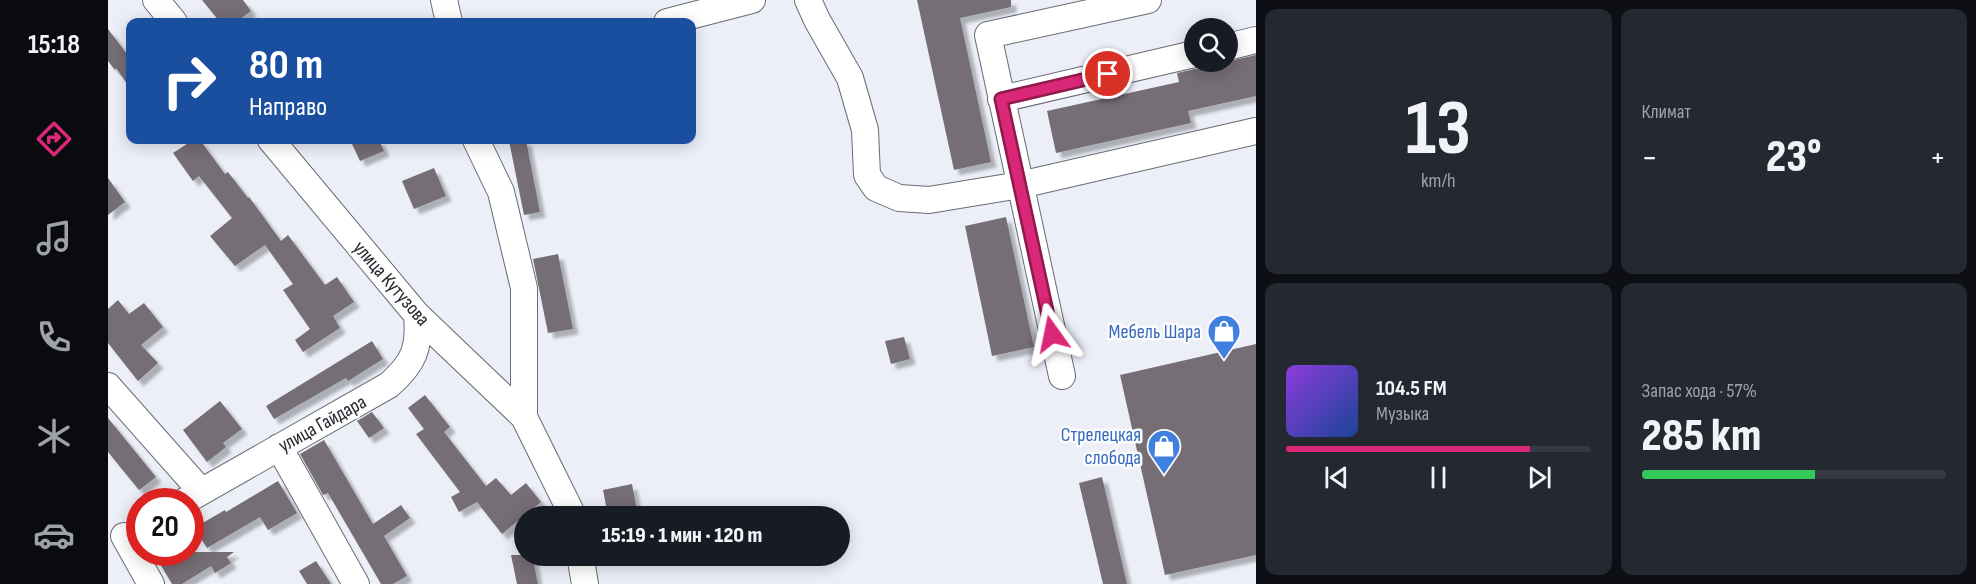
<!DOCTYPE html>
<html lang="ru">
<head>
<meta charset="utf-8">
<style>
  body { margin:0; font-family:"Sofia Sans Condensed",sans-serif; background:#242831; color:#f1f3f6; height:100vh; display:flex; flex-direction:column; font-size:22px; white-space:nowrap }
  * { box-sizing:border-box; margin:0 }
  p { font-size:20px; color:#9ea1a6 }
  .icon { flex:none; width:33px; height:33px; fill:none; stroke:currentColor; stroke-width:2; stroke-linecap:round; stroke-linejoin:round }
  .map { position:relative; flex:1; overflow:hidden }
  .side { display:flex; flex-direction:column; gap:9px; padding:9px; background:#0d0f14; width:720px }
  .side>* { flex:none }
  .top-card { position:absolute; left:18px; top:18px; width:570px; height:126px; border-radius:12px; box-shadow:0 3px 15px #0003; background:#1a4fa0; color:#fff; overflow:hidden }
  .controls { position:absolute; left:1076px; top:18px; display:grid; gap:12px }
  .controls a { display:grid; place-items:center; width:54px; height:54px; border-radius:50%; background:#171b24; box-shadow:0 3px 15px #0003; font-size:30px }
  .speed { position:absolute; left:18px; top:488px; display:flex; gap:12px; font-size:30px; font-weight:700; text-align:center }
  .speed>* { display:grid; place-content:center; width:78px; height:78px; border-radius:50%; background:#171b24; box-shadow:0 3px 15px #0003; line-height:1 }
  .speed .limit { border:9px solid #d22; background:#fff; color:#111 }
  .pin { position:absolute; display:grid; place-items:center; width:51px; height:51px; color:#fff; margin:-26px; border:3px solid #fff; border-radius:50%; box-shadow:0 2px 6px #0007 }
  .me { position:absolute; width:66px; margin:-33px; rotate:348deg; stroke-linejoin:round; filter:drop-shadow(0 0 4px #0008) }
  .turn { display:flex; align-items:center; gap:21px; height:126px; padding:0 24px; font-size:27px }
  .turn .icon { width:78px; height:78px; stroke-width:2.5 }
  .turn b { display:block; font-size:42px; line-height:51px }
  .big { font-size:45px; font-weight:800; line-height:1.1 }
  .side .widget { flex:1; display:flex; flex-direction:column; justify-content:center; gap:9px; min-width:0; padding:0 21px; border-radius:12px; background:#242831 }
  .side .dial { align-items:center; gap:0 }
  .dial b { font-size:78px; line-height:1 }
  .song { display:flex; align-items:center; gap:18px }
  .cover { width:72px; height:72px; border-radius:9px; background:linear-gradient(135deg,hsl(270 70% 55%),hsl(220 70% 35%)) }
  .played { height:6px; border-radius:3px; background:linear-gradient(90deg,#db2777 80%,#363941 80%) }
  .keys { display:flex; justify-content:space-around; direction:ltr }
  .heat { display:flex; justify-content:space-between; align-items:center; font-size:33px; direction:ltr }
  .charge { height:9px; border-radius:4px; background:linear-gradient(90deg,#34c759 57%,#363941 0) }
  .side .tiles { flex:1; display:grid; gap:9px; grid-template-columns:repeat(2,1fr) }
  .trip { position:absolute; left:406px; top:506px; width:336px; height:60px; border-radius:30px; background:#171b24; box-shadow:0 3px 15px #0003; font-weight:800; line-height:60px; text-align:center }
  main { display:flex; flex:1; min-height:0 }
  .tab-bar { display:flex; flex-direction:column; width:108px; justify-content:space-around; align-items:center; background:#090b0e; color:#9ea1a6 }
  .tab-bar .icon { width:42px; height:42px }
  .tab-bar .current { color:#db2777 }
  .tab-bar b { font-size:27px; color:#f1f3f6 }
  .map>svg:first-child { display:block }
</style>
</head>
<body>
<main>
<nav class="tab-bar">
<b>15:18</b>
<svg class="icon current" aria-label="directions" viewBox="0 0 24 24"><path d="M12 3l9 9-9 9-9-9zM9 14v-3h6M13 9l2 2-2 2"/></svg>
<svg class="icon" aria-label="music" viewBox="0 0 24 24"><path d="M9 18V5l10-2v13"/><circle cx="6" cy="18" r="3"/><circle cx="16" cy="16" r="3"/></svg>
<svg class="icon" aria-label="phone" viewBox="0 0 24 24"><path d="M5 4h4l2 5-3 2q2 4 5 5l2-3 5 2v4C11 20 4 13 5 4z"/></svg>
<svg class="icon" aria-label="climate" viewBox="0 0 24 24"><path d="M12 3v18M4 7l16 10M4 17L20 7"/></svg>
<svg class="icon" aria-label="car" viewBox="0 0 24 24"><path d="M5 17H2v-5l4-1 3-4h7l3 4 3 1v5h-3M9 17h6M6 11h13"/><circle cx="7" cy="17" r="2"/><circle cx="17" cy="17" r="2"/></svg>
</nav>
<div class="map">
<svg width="1148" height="584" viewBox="0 0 1148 584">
  <defs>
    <filter id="shadow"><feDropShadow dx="5.5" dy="5.5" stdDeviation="1.5" flood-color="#0004"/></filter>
  </defs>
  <rect width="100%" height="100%" fill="#eceff8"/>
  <!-- building -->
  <path fill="#756e74" filter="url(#shadow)" d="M94,0H135L143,11L128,22H112Z
    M809,0H903V7L852,18L883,162L846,170Z
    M0,29L22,58V88L8,68L7,70L0,61Z
    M1148,55V96L1080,111L1083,123L948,153L939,111L1071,82L1069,73Z
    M85,140H92L117,174L120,172L140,198L141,197L173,241L180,235L217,285L229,277L246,302L225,316L232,328L195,352L187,340L202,329L175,290L185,284L157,245L127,266L102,236L124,218L91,176L85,181L65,153Z
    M253,140H271L276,151L252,161L244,144Z
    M410,140H418L432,212L416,215L401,141Z
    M326,168L338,196L306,209L294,181Z
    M0,178L17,202L0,215Z
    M898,217L926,347L884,356L857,226Z
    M450,254L465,329L440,333L425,259Z
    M10,300L21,314L36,303L55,327L33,345L50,363L30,381L0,343V309Z
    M796,337L802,359L783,364L777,341Z
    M264,341L275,359L240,381L238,378L166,419L158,406Z
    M1148,344V555L1057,575L1012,375Z
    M317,395L342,427L336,432L378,486L388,478L403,495L418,483L433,502L394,534L369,502L351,512L343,497L352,492L308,434L316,429L300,408Z
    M112,401L134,429L115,443L118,447L99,462L75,430Z
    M264,412L276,428L261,438L249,421Z
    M0,418L48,477L31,490L0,452Z
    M216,440L265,524L293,505L302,518L276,536L299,576L285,584H273L220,493L215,495L192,454Z
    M994,477L1019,584H995L971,483Z
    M170,481L189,513L160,530L152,517L99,548L86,528L117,510L118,512Z
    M524,484L530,516H500L495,490Z
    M45,552H126L119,557L123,563L107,573L103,566L74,584H64Z
    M403,555H424L430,584H409Z
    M208,561L223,584H199L191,571Z"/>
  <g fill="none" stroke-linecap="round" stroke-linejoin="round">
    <defs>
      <path id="minor" d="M48,0L66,22
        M336,0L341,22
        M700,0L709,20L742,78L757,130L759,175L768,188L791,198L821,200L912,185L1148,131
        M559,22L644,0
        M1119,47L1148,40
        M893,99L1086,54
        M163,140L309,315L416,417
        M368,140L393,192L416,288V417L465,516
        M954,376L880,35L1040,0
        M0,386L93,491
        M171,447L248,584
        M77,501L281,385C306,363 312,348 309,315
        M16,536L43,584
        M472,555L477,584"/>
    </defs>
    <!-- minor casing -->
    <use href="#minor" stroke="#686b73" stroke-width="28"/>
    <!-- minor -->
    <use href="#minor" stroke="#fff" stroke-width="26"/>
  </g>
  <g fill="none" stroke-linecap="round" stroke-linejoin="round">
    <defs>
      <path id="route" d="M944,334L893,99L1000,74"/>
    </defs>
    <!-- route casing -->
    <use href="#route" stroke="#8e194d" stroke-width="15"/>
    <!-- route -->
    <use href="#route" stroke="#db2777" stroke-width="10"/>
  </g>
  <!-- icons -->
  <defs>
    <symbol id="shop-pin" viewBox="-11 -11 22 30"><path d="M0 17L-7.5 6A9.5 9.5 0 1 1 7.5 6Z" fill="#3f7fe0" stroke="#fcfcfe"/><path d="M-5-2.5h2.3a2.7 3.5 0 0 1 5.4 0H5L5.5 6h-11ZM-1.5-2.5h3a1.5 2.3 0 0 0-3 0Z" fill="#fff"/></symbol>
  </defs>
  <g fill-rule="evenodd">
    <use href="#shop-pin" x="1097" y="312" width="38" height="52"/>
    <use href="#shop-pin" x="1037" y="427" width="38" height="52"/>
  </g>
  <g text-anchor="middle" stroke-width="5" stroke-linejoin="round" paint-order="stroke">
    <!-- street labels -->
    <g font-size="20" fill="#26272b" stroke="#fcfcfe">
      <text transform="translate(284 283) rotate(49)" y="7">улица Кутузова</text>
      <text transform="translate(214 423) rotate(-29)" y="7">улица Гайдара</text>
    </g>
    <!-- shop labels -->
    <g font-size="20" fill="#366cbe" stroke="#fcfcfe" text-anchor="end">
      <text x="1093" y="338">Мебель Шара</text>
      <text x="1033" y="441">Стрелецкая<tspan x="1033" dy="23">слобода</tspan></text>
    </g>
  </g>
</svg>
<div class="controls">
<a><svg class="icon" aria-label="search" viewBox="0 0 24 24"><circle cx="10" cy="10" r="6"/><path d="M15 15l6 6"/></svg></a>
</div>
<div class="speed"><div class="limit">20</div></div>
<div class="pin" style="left:1000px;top:74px;background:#d93025"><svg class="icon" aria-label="arrive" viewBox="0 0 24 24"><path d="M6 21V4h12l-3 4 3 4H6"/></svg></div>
<svg class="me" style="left:944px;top:334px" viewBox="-20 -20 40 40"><path d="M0-17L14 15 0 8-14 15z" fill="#db2777" stroke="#fff" stroke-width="4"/></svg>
<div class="trip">15:19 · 1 мин · 120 m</div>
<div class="top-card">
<div class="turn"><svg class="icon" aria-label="right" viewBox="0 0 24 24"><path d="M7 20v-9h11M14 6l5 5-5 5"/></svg><div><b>80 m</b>Направо</div></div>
</div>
</div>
<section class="side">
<div class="tiles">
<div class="widget dial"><b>13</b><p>km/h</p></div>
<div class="widget"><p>Климат</p>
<div class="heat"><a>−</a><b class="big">23°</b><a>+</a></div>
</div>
<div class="widget">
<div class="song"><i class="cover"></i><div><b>104.5 FM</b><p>Музыка</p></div></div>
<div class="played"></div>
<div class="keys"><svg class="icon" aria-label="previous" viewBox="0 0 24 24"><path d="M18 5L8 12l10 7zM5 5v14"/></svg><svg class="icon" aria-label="pause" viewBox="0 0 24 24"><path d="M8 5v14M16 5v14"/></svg><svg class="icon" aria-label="next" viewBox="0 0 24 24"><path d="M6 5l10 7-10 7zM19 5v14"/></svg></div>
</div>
<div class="widget"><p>Запас хода · 57%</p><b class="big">285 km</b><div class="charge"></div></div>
</div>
</section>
</main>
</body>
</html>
